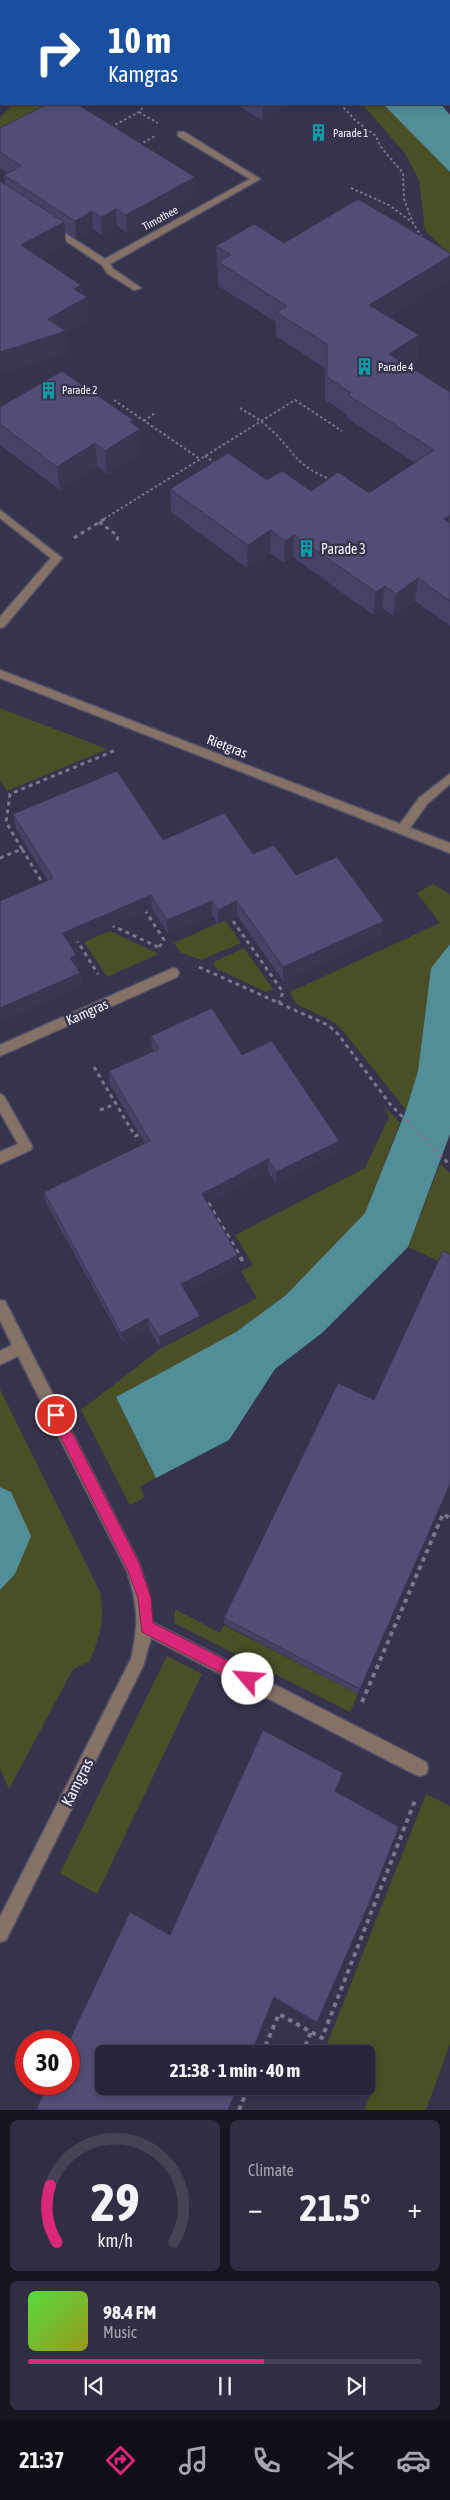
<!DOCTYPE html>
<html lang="en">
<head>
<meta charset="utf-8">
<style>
  body { margin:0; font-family:"Asap Condensed",sans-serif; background:#302e42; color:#f1f3f6; height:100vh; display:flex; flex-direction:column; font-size:19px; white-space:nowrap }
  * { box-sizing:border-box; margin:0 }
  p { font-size:16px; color:#a5a5af }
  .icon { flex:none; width:28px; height:28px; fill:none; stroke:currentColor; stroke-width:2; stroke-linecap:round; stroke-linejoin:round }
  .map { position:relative; height:2110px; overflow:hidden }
  .sheet { display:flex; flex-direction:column; gap:10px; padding:10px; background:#161520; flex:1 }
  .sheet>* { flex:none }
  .top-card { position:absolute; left:0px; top:0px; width:450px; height:105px; box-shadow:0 2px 8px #0003,0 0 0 1px #444354; background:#1a4fa0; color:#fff; overflow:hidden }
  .speed { position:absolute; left:15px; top:2030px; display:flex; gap:10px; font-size:25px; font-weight:700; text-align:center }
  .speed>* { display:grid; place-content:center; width:65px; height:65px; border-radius:50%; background:#28263a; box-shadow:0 2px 8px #0003,0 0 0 1px #444354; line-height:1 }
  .speed .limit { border:8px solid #d22; background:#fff; color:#111 }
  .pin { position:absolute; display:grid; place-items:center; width:42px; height:42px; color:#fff; margin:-21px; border:2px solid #fff; border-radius:50%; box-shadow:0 1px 5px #0007 }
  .me { position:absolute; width:55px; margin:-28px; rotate:297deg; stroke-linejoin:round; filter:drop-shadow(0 0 4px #0008) }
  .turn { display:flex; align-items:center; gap:18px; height:105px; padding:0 25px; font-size:22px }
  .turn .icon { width:65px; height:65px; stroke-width:2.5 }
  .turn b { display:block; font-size:35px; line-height:42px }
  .big { font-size:38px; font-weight:700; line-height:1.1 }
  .sheet .tile { flex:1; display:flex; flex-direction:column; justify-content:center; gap:8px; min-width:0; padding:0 18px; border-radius:8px; background:#302e42 }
  .sheet .dial { align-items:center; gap:0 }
  .dial svg { height:130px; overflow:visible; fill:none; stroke:#444354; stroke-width:7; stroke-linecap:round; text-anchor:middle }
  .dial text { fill:#f1f3f6; stroke:none }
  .song { display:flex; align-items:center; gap:15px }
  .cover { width:60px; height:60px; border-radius:8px; background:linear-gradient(135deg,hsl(110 70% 55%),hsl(60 70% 35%)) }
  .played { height:5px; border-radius:2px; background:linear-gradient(90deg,#db2777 60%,#444354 60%) }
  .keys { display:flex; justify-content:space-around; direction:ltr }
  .heat { display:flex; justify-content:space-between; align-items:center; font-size:28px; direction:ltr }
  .sheet .tiles { flex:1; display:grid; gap:10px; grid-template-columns:1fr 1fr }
  .tile:last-child { grid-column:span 2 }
  .trip { position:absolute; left:95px; top:2045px; width:280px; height:50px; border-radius:8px; background:#28263a; box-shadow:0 2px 8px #0003,0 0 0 1px #444354; font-weight:700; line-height:50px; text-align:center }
  .tabs { display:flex; height:80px; justify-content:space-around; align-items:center; background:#100f17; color:#a5a5af }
  .tabs .icon { width:35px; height:35px }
  .tabs .selected { color:#db2777 }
  .tabs b { font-size:22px; color:#f1f3f6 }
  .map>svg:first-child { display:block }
</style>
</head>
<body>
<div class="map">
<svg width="450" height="2110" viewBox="0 0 450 2110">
  <rect width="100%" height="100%" fill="#36334d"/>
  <!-- green -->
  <path fill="#4b4f26" d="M12,104H38L51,112L0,137V118Z
    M362,104H383L450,172V255L425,230L419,180L405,153Z
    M0,708L107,749L7,791L0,780Z
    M433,884L450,894V944L431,968L418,1071L406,1110L343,1031L332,1021L296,1004L290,992L440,923L417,893Z
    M225,920L241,943L201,960L180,952L174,943Z
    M110,931L159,954L107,977L84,942Z
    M244,948L273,989L266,992L215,968L214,962Z
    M385,1107L400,1123L365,1213L286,1295L236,1332L116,1397L156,1478L140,1486L145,1497L130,1505L81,1410L160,1349L257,1298L241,1271L253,1265L235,1235L365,1168L389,1117Z
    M440,1164L450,1173V1266L408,1247Z
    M0,1389L100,1592C105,1619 100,1638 89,1662L73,1669L9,1789L0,1769V1590L15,1574L11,1492L0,1487Z
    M175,1609L220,1633L224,1625L358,1694L350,1712L174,1623Z
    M167,1656L202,1674L97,1894L60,1873Z
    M426,1794L450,1806V2044L426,2110H364L376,2079L366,2073V2054H333L325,2049Z"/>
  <!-- water -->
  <path fill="#518e97" d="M383,104H441L450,115V172Z
    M450,944V1134L408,1247L322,1333L275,1369L229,1440L156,1478L116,1397L236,1332L286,1295L365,1213L406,1110L418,1071L431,968Z
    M0,1487L11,1492L31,1536L15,1574L0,1590Z"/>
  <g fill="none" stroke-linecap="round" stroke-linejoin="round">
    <defs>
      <path id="minor" d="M0,17H1V22H0Z
        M178,132H184L260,179L110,264L113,269L141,288L134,290L107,273L102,265L48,229L55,227L105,259L250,179L178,136Z
        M0,510L62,558L4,627L0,628V617L51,558L0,518Z
        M0,670L400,824L419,798L450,774V784L427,804L410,828L450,843V853L0,678Z
        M173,968L177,969L179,973L177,977L0,1056V1045Z
        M0,1094L4,1096L32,1146L31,1150L0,1164V1152L18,1144L0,1112Z
        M0,1300L5,1301L139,1563L149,1594L152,1622L426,1762L428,1768L426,1774L420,1776L414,1774L151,1638L143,1666L6,1940L0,1942V1917L131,1659C139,1625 138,1604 127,1571L18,1356L0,1365V1351L12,1345L0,1320Z"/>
    </defs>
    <!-- minor casing -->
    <use href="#minor" stroke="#545269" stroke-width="3"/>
    <!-- path-far2 -->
    <path stroke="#7a778c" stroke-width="2" stroke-dasharray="2.5 2.5" stroke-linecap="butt" d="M340,104L356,121L376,136L380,146L403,173L404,199L413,223L423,239
      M139,112L158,123
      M111,127L141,111L143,104
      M139,145L155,136
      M351,188L389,205L413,223
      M114,400L200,459
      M240,408C250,414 261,420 269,428C296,452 295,467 333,480
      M144,421L155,413
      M205,456L215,463
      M104,519L295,400L342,431"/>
    <!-- path-far1 -->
    <path stroke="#7a778c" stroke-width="3" stroke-dasharray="4 4" stroke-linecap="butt" d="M99,522L118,536L116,544
      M74,538L106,518
      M22,849L6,822L10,794L116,750
      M0,858L22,849L45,887
      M145,910L164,940L159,947
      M233,921L283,992L279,1003
      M111,925L158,947
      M76,939L98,974
      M199,967L328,1025L338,1034L390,1104L450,1165
      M94,1067L135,1136L143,1133
      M100,1110L115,1104
      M205,1199L208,1205"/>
    <!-- path -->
    <path stroke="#7a778c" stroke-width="4" stroke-dasharray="4.5 4.5" stroke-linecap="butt" d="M208,1203L245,1265
      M362,1702L443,1514L450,1518
      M262,2054L279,2014L322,2038L416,1798
      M302,2054L311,2032
      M239,2110L249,2086"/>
    <!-- minor -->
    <use href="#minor" fill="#857267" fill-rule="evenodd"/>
  </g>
  <!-- wall -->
  <path fill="#474265" d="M171,0H212L214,1H172Z
    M235,104H292L262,120Z
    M0,128L196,194L127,233L117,226L102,235L93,229L76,238L64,231L66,244L40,258L81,285L82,294L87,297L88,319L66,332L68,353L5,184L4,175L8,173L0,168Z
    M284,243L450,253V278L388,316L419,335L417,359L407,365L450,392V626L415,601L393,616L382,608L373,615L293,557L284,563L270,553L247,568L171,512L170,489L267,480L311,491L369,493L415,463L347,418V414L325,400V368L276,336V322L218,286V270L217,269L216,246Z
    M0,407L134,424L141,452L107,474L97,466L60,490L0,445Z
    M13,814L163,840L253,854L296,875L382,935L283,981L237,915L218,924L212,915L168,934L152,909L70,944L76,955L78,968L77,969L80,973L81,986L48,881L16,829Z
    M151,1036L242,1055L337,1152L276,1184L268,1171L207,1203L238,1255V1266L186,1292L200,1316V1326L160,1347L149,1329L123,1342L46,1203L44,1192L145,1143L110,1084L109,1071L153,1051L152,1049Z
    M450,1485L358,1694L224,1624V1618Z
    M170,1935L317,2022H315L274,1998Z"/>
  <!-- shaded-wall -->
  <path fill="#3a3652" d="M263,104H292L262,120Z
    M195,177L196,194L127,233L126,215Z
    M116,209L117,226L102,235L101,217Z
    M92,211L93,229L76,238L75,221Z
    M64,222L66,244L23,267L21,245Z
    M450,256V278L367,328L369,305Z
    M81,285L82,300L87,297L88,319L66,332L68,353L0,375V352L48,319L74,289Z
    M419,335L417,359L387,377L389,354Z
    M133,420L134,432L140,429L141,452L107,474L105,451L130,422Z
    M95,443L97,466L60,490L57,467Z
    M450,515V536L444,519Z
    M271,530L270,553L247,568L248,545Z
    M294,535L293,557L284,563L285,541Z
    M418,578L415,601L393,616L396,594Z
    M385,586L382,608L373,615L376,592Z
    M151,895L152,909L65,947L63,933Z
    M212,901V915L168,934L167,920Z
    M237,901V915L218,924V910Z
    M384,921L382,935L283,981V967Z
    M76,955L78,968L72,971L70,958Z
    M80,973L81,986L0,1023V1008Z
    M339,1141L337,1152L276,1184V1172Z
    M268,1159V1171L202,1205V1194Z
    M238,1255V1266L181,1294V1284Z
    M200,1316V1326L160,1347L159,1337Z
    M148,1318L149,1329L123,1342L121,1333Z"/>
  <!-- building -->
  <path fill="#534d75" stroke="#3a3652" d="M179,0H212L214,1H179Z
    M48,104H77L195,177L126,215L116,209L101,217L92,211L75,221L4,175L21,166L0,152V128Z
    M0,181L64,222L21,245L81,285L74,289L87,297L48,319L66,331L0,352Z
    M358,199L450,253V256L369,305L419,335L389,354L450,392V515L444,519L450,523V601L418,578L396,594L385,586L376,592L294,535L285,541L271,530L248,545L170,489L228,453L267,480L282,471L311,491L338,472L369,493L434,450L348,395L351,393L327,377V344L276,312L287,306L218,262L231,255L216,246L254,224L284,243Z
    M62,371L133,420L130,422L140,429L105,451L95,443L57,467L0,424V407Z
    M117,771L163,840L224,813L253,854L274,845L296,875L337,857L384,921L283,967L237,901L218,910L212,901L167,920L151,895L63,933L76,955L70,958L80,973L0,1008V901L53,878L13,814Z
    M212,1008L242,1055L272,1041L339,1141L276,1172L268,1159L202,1194L238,1255L181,1284L200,1316L159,1337L148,1318L121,1333L44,1192L150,1141L109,1071L159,1049L151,1036Z
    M443,1251L450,1254V1484L360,1689L224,1618L338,1383L374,1400Z
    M263,1730L343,1773L335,1791L399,1827L367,1908L317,2022L274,1997L251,2054H104V2086H238L228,2110H36L48,2084H69V2041L130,1912L170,1935Z"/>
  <!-- route -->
  <path fill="#db2777" stroke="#8e194d" d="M56,1409L61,1411L139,1563L151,1598L153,1623L253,1674L255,1679L253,1684L248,1686L243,1684L142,1632L138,1598L128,1571L52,1420L50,1415L52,1411Z"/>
  <!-- icons -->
  <defs>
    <symbol id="building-bare" viewBox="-9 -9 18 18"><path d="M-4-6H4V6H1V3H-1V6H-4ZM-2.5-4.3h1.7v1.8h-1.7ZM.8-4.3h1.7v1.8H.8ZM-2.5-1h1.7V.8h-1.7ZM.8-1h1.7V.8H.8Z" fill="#0f9aa8" stroke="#36334d" stroke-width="2.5" paint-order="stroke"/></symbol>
  </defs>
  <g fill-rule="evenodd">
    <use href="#building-bare" x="306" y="120" width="25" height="25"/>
    <use href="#building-bare" x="352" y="354" width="25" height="25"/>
    <use href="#building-bare" x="36" y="378" width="25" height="25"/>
    <use href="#building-bare" x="294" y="536" width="25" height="25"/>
  </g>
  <g text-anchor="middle" stroke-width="5" stroke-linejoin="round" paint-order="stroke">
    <!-- far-poi labels -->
    <g font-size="11" fill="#f4f3fe" stroke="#36334d" text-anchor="start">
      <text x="333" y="137">Parade 1</text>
      <text x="378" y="371">Parade 4</text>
      <text x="62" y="394">Parade 2</text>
    </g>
    <!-- far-street labels -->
    <g font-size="11" fill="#f4f3fe" stroke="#36334d">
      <text transform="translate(160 218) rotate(-29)" y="4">Timothee</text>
    </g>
    <!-- poi labels -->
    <g font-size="14" fill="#f4f3fe" stroke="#36334d" text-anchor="start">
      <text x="321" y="554">Parade 3</text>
    </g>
    <!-- street labels -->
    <g font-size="14" fill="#f4f3fe" stroke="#36334d">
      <text transform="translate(227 746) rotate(21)" y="5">Rietgras</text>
      <text transform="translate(87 1012) rotate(-24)" y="5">Kamgras</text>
    </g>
    <!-- near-street labels -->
    <g font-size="16" fill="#f4f3fe" stroke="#36334d">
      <text transform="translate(77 1782) rotate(-63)" y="6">Kamgras</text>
    </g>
  </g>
</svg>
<div class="speed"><div class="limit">30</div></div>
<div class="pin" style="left:56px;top:1415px;background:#d93025"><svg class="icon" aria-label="arrive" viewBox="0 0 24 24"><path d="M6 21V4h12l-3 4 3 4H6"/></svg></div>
<svg class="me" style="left:248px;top:1679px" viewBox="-20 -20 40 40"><circle r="19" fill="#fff"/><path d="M0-13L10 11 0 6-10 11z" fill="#db2777"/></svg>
<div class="trip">21:38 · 1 min · 40 m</div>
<div class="top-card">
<div class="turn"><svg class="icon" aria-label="right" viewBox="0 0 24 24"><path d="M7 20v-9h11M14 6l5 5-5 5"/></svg><div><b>10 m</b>Kamgras</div></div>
</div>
</div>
<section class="sheet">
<div class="tiles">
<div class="tile dial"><svg viewBox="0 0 100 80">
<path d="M14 69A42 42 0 1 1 86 69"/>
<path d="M14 69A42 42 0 0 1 10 34" stroke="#db2777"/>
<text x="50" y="56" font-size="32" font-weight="700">29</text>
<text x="50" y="72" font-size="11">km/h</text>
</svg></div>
<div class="tile"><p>Climate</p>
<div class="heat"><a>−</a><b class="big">21.5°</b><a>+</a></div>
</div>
<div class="tile">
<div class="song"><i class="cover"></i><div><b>98.4 FM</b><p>Music</p></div></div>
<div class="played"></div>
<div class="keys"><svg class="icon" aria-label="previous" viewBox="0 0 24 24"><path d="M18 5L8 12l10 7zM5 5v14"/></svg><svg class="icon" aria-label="pause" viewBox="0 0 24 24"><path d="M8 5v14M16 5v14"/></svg><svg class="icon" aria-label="next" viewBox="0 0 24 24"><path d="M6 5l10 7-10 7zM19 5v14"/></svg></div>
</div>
</div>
</section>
<nav class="tabs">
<b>21:37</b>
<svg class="icon selected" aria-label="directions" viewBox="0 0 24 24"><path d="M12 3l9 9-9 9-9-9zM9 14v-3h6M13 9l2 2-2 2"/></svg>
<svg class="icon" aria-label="music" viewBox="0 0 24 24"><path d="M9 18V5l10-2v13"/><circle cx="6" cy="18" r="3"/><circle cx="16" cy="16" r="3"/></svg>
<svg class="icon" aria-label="phone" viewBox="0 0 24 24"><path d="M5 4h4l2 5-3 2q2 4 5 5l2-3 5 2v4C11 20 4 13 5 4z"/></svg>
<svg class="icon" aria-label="climate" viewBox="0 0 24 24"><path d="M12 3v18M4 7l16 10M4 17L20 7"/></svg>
<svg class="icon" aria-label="car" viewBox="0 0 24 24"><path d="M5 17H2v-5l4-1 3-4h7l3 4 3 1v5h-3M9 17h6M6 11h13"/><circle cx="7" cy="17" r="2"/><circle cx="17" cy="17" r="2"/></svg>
</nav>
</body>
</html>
